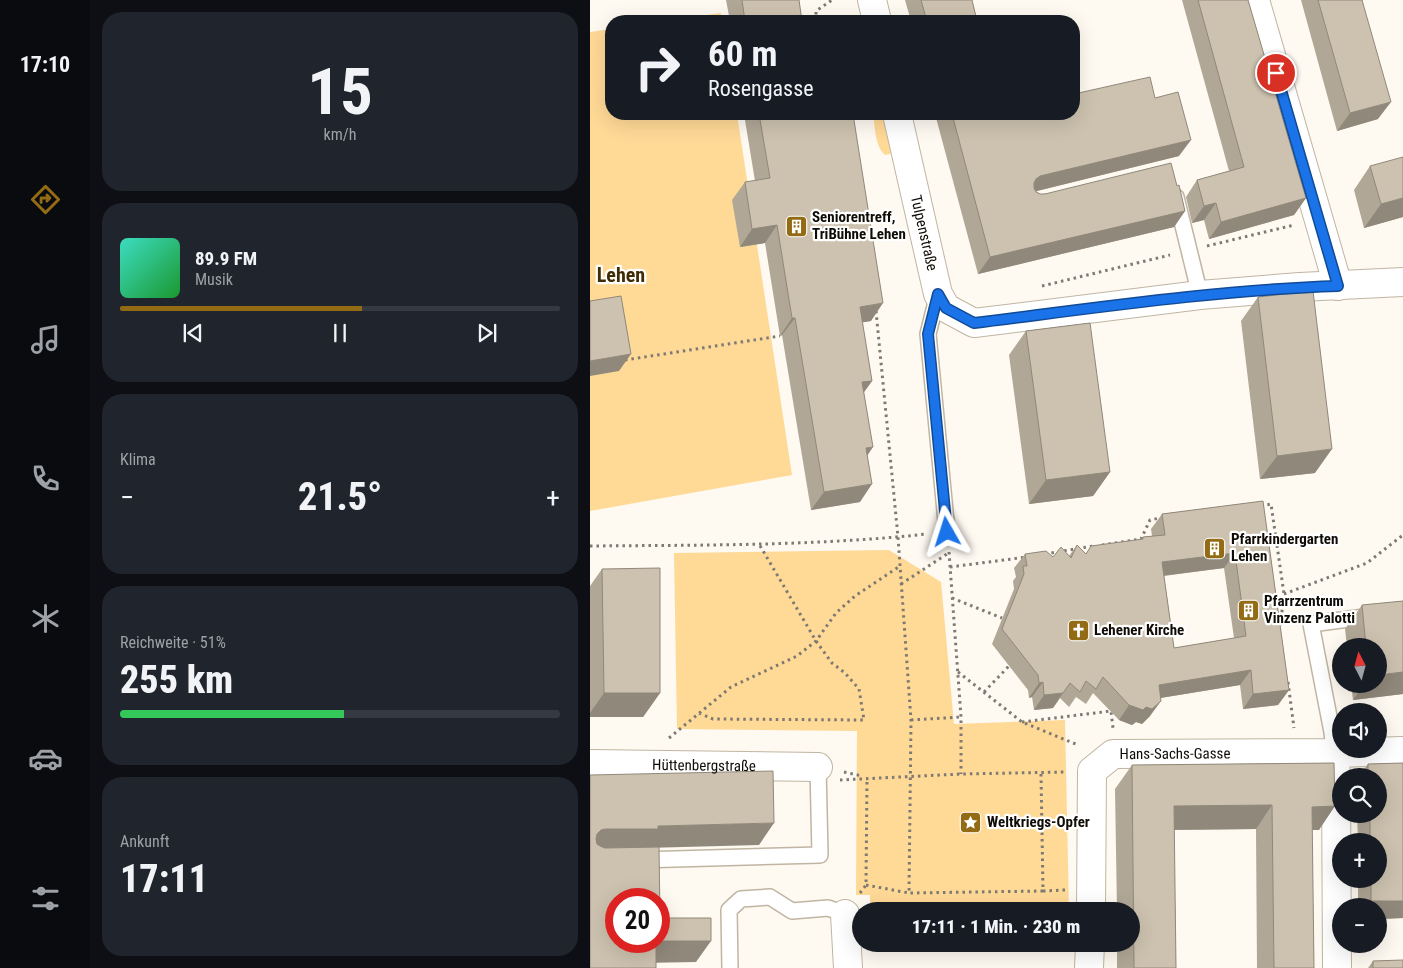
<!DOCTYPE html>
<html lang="de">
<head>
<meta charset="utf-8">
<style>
  body { margin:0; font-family:"Roboto Condensed",sans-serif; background:#20242c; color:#f1f3f6; height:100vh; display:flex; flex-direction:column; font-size:19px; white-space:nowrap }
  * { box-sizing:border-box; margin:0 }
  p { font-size:16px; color:#9ea1a6 }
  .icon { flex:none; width:28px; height:28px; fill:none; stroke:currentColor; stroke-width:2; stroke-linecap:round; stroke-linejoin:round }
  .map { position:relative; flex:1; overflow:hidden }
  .drawer { display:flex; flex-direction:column; gap:12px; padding:12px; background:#0d0f14; width:500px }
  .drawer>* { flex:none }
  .guide { position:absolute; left:15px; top:15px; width:475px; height:105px; border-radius:20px; box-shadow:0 5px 20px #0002; background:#171b24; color:#f1f3f6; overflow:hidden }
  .needle { width:32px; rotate:354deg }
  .buttons { position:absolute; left:742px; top:638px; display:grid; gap:10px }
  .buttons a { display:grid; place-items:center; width:55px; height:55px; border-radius:50%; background:#171b24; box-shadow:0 5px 20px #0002; font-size:25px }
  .speed { position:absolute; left:15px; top:888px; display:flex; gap:10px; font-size:25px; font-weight:700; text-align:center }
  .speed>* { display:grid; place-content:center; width:65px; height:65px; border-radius:50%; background:#171b24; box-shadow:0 5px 20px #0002; line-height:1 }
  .speed .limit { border:8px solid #d22; background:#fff; color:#111 }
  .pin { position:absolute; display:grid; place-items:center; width:42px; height:42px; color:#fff; margin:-21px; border:2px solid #fff; border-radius:50%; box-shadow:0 1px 5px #0007 }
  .me { position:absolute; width:55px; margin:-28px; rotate:354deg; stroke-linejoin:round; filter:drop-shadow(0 0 4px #0008) }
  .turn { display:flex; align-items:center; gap:18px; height:105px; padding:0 20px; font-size:22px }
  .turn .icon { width:65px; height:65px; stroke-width:2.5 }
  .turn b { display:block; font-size:35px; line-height:42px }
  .big { font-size:38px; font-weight:800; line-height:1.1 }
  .drawer .tile { flex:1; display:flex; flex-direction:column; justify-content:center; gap:8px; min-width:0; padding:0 18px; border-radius:20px; background:#20242c }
  .drawer .dial { align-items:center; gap:0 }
  .dial b { font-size:65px; line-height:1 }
  .song { display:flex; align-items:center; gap:15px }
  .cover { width:60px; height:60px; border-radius:8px; background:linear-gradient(135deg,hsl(170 70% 55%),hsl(130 70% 35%)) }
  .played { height:5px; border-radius:2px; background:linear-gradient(90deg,#936b14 55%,#363941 55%) }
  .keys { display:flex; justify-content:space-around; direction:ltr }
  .heat { display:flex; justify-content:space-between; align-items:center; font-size:28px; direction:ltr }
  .charge { height:8px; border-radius:4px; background:linear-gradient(90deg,#34c759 51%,#363941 0) }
  .trip { position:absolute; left:262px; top:902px; width:288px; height:50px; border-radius:25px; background:#171b24; box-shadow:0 5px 20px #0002; font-weight:800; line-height:50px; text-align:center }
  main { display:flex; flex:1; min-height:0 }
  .menu { display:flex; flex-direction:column; width:90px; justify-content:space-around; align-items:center; background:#090b0e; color:#9ea1a6 }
  .menu .icon { width:35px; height:35px }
  .menu .on { color:#936b14 }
  .menu b { font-size:22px; color:#f1f3f6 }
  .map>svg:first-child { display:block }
</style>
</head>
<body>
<main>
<nav class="menu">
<b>17:10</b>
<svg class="icon on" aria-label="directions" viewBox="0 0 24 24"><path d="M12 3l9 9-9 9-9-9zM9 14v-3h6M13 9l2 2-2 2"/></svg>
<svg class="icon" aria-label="music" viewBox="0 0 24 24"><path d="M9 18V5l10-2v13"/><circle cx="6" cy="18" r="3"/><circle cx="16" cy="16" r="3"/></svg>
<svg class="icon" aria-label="phone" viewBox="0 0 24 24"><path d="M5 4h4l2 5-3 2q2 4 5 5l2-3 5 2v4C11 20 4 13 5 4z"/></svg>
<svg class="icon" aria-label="climate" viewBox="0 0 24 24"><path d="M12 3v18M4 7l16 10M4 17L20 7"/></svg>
<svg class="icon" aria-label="car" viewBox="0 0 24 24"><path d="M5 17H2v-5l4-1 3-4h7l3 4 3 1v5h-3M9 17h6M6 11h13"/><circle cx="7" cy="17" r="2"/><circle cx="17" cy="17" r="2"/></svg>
<svg class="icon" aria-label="filters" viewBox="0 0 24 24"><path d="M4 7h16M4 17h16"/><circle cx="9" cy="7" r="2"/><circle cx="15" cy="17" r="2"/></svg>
</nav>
<section class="drawer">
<div class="tile dial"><b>15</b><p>km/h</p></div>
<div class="tile">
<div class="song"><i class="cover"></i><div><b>89.9 FM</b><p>Musik</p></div></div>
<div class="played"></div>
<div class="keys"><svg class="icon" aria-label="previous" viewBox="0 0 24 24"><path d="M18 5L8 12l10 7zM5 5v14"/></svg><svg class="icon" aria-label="pause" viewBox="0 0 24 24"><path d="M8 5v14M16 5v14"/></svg><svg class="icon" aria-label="next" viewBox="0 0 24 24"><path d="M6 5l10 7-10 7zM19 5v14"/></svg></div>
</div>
<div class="tile"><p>Klima</p>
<div class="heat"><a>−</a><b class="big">21.5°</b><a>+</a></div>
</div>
<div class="tile"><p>Reichweite · 51%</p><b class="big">255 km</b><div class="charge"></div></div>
<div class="tile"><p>Ankunft</p><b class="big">17:11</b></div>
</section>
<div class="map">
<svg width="813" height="968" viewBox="0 0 813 968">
  <rect width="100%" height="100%" fill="#fef9f1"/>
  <!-- green -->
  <path fill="#ffd996" d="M131,13L132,21H74Z
    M21,29V114H147L202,475L0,511V32Z
    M283,114H296L303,151L300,154L295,155C285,146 285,127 283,114Z
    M299,550L351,582L364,724L475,720L479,911H280V895H266L267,731L87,729L84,553Z"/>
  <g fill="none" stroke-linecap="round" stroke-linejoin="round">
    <defs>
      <path id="lane" d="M586,197L610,295
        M348,294L338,334L357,532
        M744,753L742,732L721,624L813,612
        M49,860L230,855L228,767
        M140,968L139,910L151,899L180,897L202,911L238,908L255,914"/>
      <g id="street">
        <path d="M282,0L287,21"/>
        <path d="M665,0L748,286"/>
        <path id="s1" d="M307,114L348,294L356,308L384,323L610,295L710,287L813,282"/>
        <path d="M744,753L746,774L747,968"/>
        <path id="s2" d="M0,764L228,767"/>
        <path id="s3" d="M501,911L502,771L523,754L744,753L813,751"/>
        <path d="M255,914L258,968"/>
        <path d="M499,968L500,944"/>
      </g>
    </defs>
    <!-- lane casing -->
    <use href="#lane" stroke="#c0b5a2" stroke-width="18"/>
    <!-- street casing -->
    <use href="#street" stroke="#c0b5a2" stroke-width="30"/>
    <!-- path -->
    <path stroke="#7d7973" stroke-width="3" stroke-dasharray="2.5 4" stroke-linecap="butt" d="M226,21V11L242,0
      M617,246L704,225
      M452,286L580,255
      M286,311L308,537L321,720L319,893L453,891L451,773
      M35,360L190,336
      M671,506L681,504L694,594L690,629
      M512,545L551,539L560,520L570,518
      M0,546C112,545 225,546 337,534
      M359,552L371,717V774
      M455,554L503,546
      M360,567L437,557
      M311,584L357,554
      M694,594L777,563L813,535
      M362,598L412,618
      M368,672L432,722L488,745
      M698,682L704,728
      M394,692L419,666
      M109,713L123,719L274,720L269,689L255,673L242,663L226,641L169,544
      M321,720L371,717
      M432,722L521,711L523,728
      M79,738L141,687L207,656L226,641L246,613L265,596L310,566
      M254,772L272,776
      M250,780L371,774L476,772
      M276,885L319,893
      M453,891L475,890
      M270,893L276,885L277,778"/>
    <!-- lane -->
    <use href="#lane" stroke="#fff" stroke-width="15"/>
    <!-- street -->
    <use href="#street" stroke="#fff" stroke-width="28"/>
  </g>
  <!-- wall -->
  <path fill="#b0a796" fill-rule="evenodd" d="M136,0H209L212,21H140Z
    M315,0H382L387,21H321Z
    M592,0H658L716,198L704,215L619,239L614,220L602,223L596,197L607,180L639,171Z
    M711,0H772L788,119L747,131Z
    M565,98L589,156L446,191L450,194L587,186L595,211L584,227L388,274L345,114H484Z
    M154,114H263L281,321L272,322L282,381L274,392L277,455L270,502L221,510L192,335L190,336L175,243L150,247L142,200L155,182L165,181Z
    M780,166L813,217L774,228L764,190Z
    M668,297L725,473L670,479L651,321Z
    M436,331L520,472L503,496L439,504L419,355Z
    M673,501L699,690L688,705L653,709L650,685L570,698L560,716L552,724L546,722L542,725L529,720L503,693L496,704L486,697L479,707L470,698L463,708L444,710L442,697L439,698L438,690L402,644L424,589L423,581L426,577L424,568L435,554L463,557L479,556L487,545L496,554L501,546L551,540L553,537L562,536L561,529L572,514ZM634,568L644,638L584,648L574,576Z
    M12,569L70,693L53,717H0V586Z
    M813,601V694L763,700L761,684H789V646H757L755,629L772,605Z
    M744,763L729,830H722L724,968H667L666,829L584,830L586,968H527V944H541V911H527L525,789L542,765Z
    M813,763V918L789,919V906H768V879H789V841H768L767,814H789V776H769L778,764Z
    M783,961L813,968H778Z"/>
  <!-- shaded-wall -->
  <path fill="#90887a" d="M801,102L788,119L747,131L760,113Z
    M601,140L589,156L439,193L446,179L450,176Z
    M716,198L704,215L619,239L631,222Z
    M813,198V217L774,228L791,204Z
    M626,203L614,220L602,223L614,206Z
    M595,211L584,227L388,274L400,257Z
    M187,225L175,243L150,247L162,229Z
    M293,303L281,321L257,325L270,307Z
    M202,318H205L192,335L190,336Z
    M41,354L29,371L0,376V361Z
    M282,381L269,399L272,382Z
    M283,447L271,465L276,448Z
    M742,449L725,473L670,479L687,456Z
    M520,472L503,496L439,504L456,480Z
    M282,484L270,502L221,510L234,492Z
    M645,553L634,568L562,577L572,562Z
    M661,670L650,685L558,700L569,685Z
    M813,672V694L763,700L774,684H789V675Z
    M453,682L442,697L439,698L449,683Z
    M699,690L688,705L653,709L663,694Z
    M14,693H70L53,717H0V713Z
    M473,693L463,708L444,710L454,695Z
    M571,701L560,716L552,724L546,722L542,725L529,720L539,705Z
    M682,805L666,829L567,830L584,806Z
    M745,806L729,830H705L722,807Z
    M184,823L169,845L55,848L0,851L7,834L11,830L15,829L68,826Z
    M781,901H813V918L789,919V906H777Z
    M66,941H121L106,962L51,963Z"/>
  <!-- building -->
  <path fill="#cdc2af" stroke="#90887a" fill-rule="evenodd" d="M152,0H209L212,21H155Z
    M331,0H382L387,21H337Z
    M608,0H658L716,198L631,222L626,203L614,206L607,180L654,167Z
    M728,0H772L801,102L760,113Z
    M560,77L565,98L588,92L601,140L450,176L446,179L444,183V188L446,192L450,194H455L581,163L587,186L589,185L595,211L400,257L362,114H484V94Z
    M169,114H263L293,303L270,307L282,381L272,382L283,447L276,448L282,484L234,492L205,318H202L187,225L162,229L155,182L180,178Z
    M813,157V198L791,204L780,166Z
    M723,291L742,449L687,456L668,297Z
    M31,296L41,354L0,361V301Z
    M500,323L520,472L456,480L436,331Z
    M673,501L699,690L663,694L661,670L569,685L571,701L562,709L556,707L553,710L539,705L513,677L506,689L496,681L490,692L480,683L473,693L454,695L453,682L449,683L448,675L412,629L434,574L433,566H437L435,554L456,551L463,557L471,547L481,558L487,545L496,554L501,546L553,539V537L575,535L572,514ZM645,553L656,636L584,648L572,562Z
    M70,568V693H14L12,569Z
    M813,601V672L789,675V646H776L772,605Z
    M744,763L745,806L722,807L724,968H684L682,805L584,806L586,968H544L542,765Z
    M813,763V901H781V879H789V841H780V814H789V776H778V764Z
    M183,771L184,823L68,826V829H15L11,830L7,834L6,839L7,844L10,846L15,848L69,847L70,918H121V941H69V899H26V941H66V968H0V775Z
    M813,960V968H783V961Z"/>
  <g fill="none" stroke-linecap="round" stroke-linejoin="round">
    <defs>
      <path id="route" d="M357,532L338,334L348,294L356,308L384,323C505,308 626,290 748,286L686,73"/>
    </defs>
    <!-- route casing -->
    <use href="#route" stroke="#114b97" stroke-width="12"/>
    <!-- route -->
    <use href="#route" stroke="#1a73e8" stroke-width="9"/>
  </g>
  <!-- icons -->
  <defs>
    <symbol id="building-square" viewBox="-11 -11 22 22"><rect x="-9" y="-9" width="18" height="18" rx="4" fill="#936b14" stroke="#fff"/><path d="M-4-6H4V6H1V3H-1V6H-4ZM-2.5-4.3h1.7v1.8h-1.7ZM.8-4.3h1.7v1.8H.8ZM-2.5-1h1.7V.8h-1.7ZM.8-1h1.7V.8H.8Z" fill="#fff"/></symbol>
    <symbol id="church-square" viewBox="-11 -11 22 22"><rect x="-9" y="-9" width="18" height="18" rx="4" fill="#936b14" stroke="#fff"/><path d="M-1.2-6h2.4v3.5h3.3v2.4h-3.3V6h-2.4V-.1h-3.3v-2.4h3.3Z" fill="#fff"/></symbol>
    <symbol id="sight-square" viewBox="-11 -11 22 22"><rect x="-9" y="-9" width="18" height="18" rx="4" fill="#936b14" stroke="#fff"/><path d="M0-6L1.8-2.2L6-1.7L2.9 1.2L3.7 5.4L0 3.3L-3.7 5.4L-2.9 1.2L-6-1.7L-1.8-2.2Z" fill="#fff"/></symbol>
  </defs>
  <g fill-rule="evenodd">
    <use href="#building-square" x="194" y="214" width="25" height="25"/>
    <use href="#building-square" x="612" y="536" width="25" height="25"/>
    <use href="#building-square" x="646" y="598" width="25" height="25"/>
    <use href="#church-square" x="476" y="618" width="25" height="25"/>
    <use href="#sight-square" x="368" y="810" width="25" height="25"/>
  </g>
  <g text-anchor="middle" stroke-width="4.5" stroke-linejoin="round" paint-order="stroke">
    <!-- poi labels -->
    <g font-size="15" font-weight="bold" fill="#0f0b06" stroke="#fff" text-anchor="start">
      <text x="222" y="222">Seniorentreff,<tspan x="222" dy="17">TriBühne Lehen</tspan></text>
      <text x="641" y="544">Pfarrkindergarten<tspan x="641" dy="17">Lehen</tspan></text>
      <text x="674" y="606">Pfarrzentrum<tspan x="674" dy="17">Vinzenz Palotti</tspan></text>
      <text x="504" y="635">Lehener Kirche</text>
      <text x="397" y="827">Weltkriegs-Opfer</text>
    </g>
    <!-- street labels -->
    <g font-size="15" fill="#0f0b06" stroke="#fff">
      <text dy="5" stroke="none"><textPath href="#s1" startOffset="122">Tulpenstraße</textPath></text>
      <text dy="5" stroke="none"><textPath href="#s3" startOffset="229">Hans-Sachs-Gasse</textPath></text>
      <text dy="5" stroke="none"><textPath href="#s2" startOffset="114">Hüttenbergstraße</textPath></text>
    </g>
    <!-- district labels -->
    <g font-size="20" font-weight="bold" fill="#3f2c04" stroke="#fff">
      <text x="31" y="282">Lehen</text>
    </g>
  </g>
</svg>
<div class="buttons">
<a><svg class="needle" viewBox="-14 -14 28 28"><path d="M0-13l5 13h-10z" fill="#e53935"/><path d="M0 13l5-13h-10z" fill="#9ea1a6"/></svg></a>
<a><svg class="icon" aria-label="sound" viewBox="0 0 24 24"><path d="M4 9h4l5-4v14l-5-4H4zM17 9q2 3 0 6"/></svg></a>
<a><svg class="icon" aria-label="search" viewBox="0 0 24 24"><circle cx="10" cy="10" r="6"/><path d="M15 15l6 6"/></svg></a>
<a>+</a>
<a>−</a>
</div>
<div class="speed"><div class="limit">20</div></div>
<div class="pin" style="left:686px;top:73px;background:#d93025"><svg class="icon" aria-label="arrive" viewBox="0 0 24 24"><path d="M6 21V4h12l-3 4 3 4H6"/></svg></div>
<svg class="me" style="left:357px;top:532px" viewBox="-20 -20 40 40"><path d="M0-17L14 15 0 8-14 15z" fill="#1a73e8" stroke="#fff" stroke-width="4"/></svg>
<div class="trip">17:11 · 1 Min. · 230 m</div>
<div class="guide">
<div class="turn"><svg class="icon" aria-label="right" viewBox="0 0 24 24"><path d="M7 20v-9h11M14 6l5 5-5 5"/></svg><div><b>60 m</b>Rosengasse</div></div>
</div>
</div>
</main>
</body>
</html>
